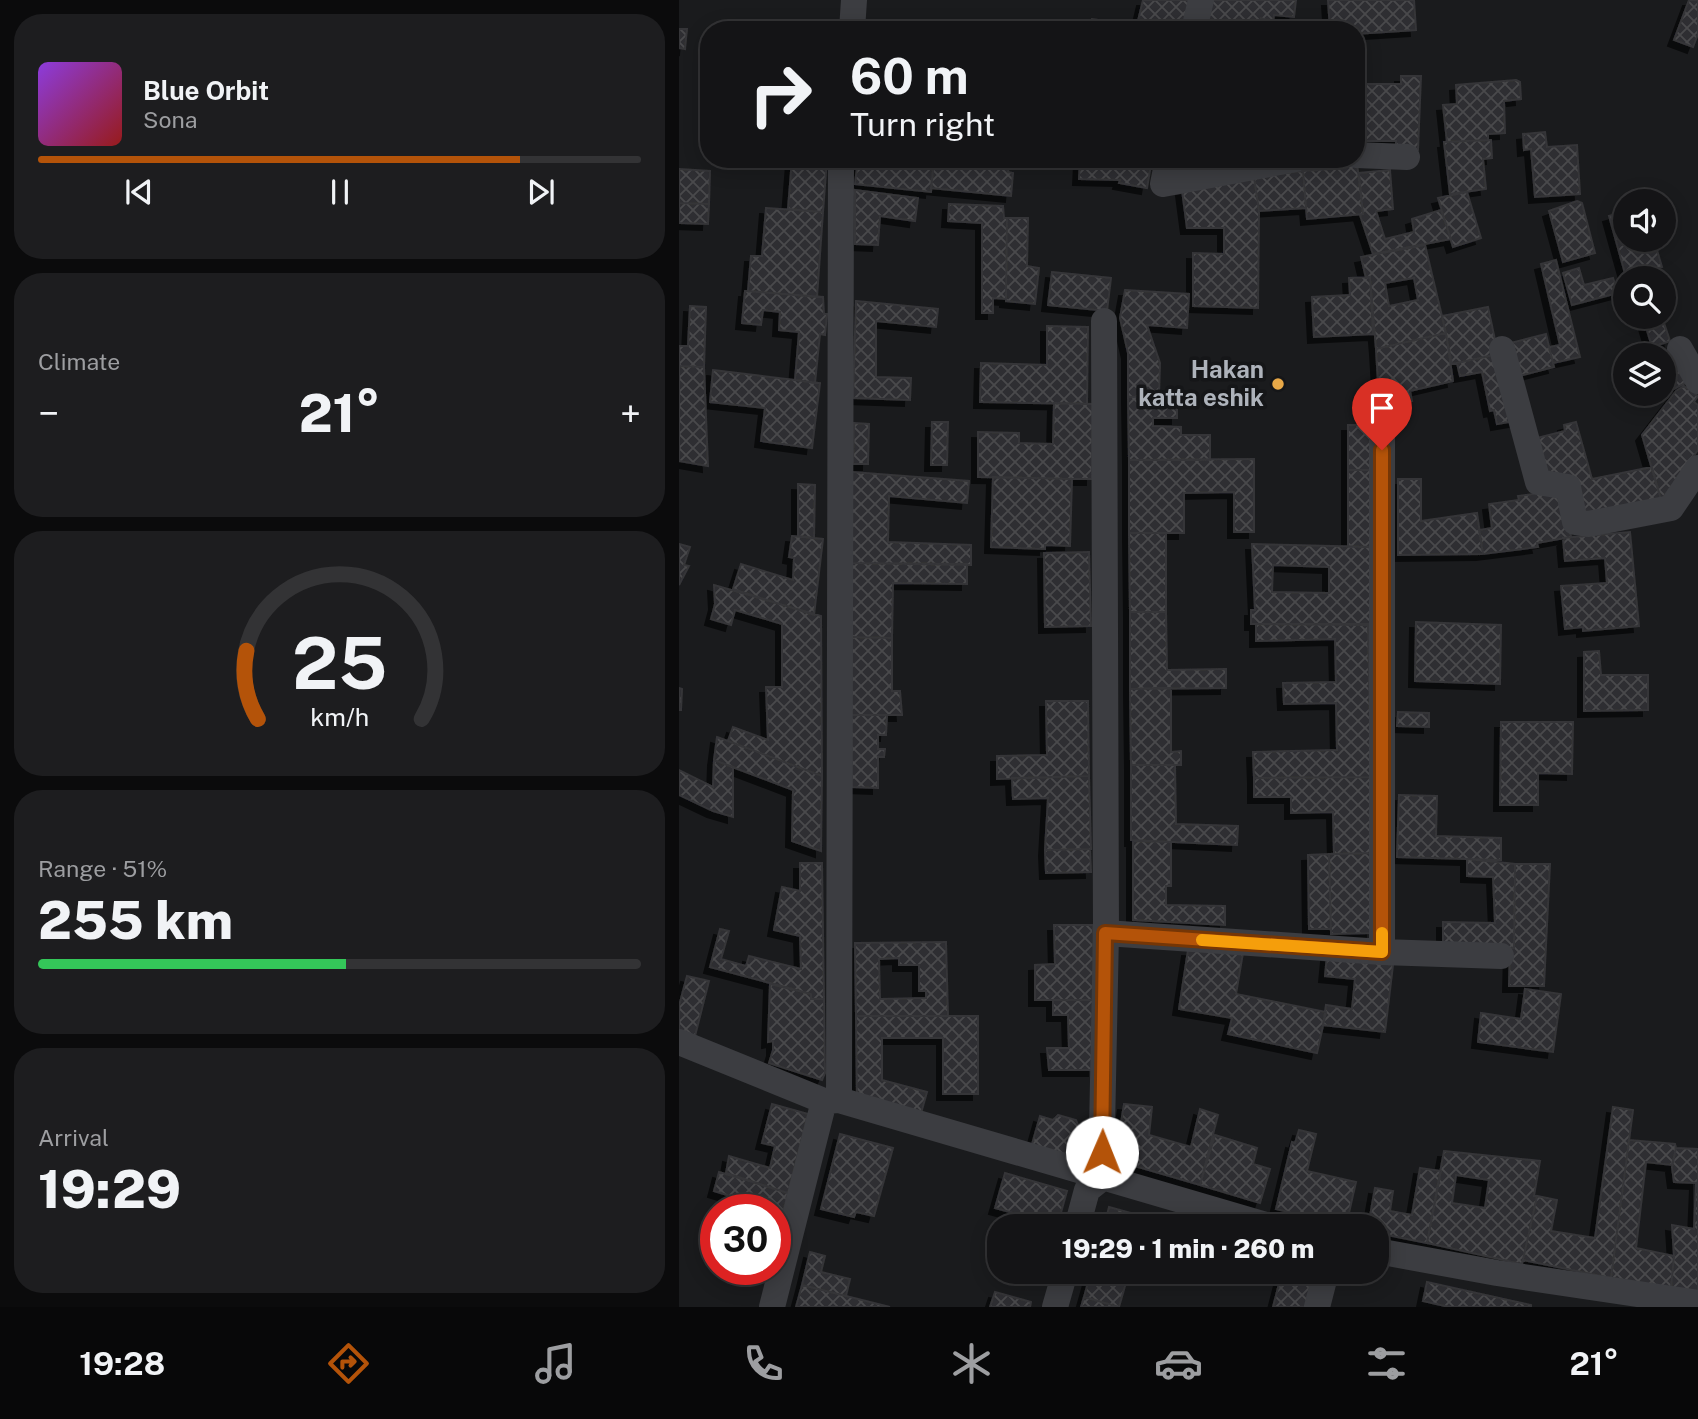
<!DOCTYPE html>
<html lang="en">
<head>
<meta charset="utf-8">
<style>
  body { margin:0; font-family:"Public Sans",sans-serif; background:#1d1d1f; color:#f1f3f6; height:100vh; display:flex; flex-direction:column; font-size:26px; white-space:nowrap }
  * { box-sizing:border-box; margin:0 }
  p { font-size:23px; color:#9d9ea1 }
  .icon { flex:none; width:38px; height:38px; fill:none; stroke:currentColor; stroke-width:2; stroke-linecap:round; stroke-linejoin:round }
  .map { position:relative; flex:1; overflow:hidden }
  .panel { display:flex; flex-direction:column; gap:14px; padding:14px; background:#0b0b0c; width:679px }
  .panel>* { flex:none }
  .top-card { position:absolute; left:21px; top:21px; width:665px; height:147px; border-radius:28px; box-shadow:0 4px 18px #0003,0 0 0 2px #333335; background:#141416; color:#f1f3f6; overflow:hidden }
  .fabs { position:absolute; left:934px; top:189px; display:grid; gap:14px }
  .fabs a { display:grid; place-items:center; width:63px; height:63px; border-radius:50%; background:#141416; box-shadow:0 4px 18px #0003,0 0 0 2px #333335; font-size:35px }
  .speed { position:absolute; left:21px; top:1194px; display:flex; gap:14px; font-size:35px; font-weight:700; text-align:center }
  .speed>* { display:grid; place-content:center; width:91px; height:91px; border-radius:50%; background:#141416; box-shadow:0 4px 18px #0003,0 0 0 2px #333335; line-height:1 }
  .speed .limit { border:10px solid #d22; background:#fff; color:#111 }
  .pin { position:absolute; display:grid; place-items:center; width:60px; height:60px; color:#fff; margin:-72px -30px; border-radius:50% 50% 50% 0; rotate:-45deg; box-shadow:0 0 7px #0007 }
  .pin .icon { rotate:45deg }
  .me { position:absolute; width:77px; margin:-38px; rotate:1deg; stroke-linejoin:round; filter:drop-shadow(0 0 5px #0008) }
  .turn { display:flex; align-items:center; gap:24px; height:147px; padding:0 35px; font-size:32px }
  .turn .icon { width:91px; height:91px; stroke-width:2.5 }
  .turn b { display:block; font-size:49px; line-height:60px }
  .big { font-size:52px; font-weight:800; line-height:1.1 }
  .panel .tile { flex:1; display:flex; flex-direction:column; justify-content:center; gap:10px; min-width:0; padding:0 24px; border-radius:28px; background:#1d1d1f }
  .panel .dial { align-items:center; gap:0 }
  .dial svg { height:182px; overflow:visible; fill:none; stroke:#333335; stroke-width:7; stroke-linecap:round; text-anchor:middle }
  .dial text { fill:#f1f3f6; stroke:none }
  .song { display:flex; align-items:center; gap:21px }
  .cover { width:84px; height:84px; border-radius:10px; background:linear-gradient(135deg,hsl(270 70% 55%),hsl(0 70% 35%)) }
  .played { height:7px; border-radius:4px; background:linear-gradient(90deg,#b45309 80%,#333335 80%) }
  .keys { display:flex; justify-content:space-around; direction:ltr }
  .heat { display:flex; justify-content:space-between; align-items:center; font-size:38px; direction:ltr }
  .charge { height:10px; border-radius:5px; background:linear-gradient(90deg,#34c759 51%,#333335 0) }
  .trip { position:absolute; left:308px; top:1214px; width:402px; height:70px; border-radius:28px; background:#141416; box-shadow:0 4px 18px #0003,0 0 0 2px #333335; font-weight:800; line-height:70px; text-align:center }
  .tabs { display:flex; height:112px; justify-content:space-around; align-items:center; background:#080809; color:#9d9ea1 }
  .tabs .icon { width:49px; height:49px }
  .tabs .on { color:#b45309 }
  .tabs b { font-size:32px; color:#f1f3f6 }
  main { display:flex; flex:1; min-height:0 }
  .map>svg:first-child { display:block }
</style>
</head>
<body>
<main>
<section class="panel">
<div class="tile">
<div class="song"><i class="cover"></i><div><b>Blue Orbit</b><p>Sona</p></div></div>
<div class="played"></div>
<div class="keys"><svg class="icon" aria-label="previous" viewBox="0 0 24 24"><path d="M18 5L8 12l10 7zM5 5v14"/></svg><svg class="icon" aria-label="pause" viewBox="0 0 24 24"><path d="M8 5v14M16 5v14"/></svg><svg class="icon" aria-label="next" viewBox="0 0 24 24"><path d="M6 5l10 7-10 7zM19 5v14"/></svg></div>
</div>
<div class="tile"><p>Climate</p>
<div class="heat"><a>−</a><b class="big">21°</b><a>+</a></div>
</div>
<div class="tile dial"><svg viewBox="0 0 100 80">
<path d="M14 69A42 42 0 1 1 86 69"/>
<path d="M14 69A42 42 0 0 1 9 39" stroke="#b45309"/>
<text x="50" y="56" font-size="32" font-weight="700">25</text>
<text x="50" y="72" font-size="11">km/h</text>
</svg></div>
<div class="tile"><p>Range · 51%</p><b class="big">255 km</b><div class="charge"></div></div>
<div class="tile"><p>Arrival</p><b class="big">19:29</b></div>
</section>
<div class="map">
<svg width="1019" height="1307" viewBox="0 0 1019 1307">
  <defs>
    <pattern id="building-cross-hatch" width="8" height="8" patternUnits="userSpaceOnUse" patternTransform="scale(1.75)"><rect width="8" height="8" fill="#2e2e30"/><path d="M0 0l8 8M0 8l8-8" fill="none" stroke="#4a4a4c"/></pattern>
    <filter id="shadow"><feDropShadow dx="-6" dy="6" stdDeviation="0" flood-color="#0009"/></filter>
  </defs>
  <rect width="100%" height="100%" fill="#1a1b1d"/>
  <!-- building -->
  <path fill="url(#building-cross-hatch)" stroke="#353538" stroke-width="2" fill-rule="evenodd" filter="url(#shadow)" d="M464,0H514L507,30H411L413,19L458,25Z
    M531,0H617L615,17L595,15L594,22L582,18L579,30H526Z
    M649,0H735L737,30L677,34V30H651Z
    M1010,0H1019V34L1014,47L995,40Z
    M0,29H8L6,49L0,48Z
    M722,76H742L739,150L717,149V141H677V84H722Z
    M837,80L841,82L842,99L825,101L826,133L809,134V140L768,142L764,105L778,104L777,85Z
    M866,132L868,147L898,145L901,194L856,197L852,149L845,150L844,134Z
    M812,140L813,158L804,159L807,189L771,194L765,142Z
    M113,159H148L144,212L109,209Z
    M179,159H255L252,192L176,184Z
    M255,159H274L273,165L286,167L287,159H331L329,172L334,173L332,196L252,188Z
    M401,159H473L468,188L440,183L441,180L400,179Z
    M678,163L684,214L628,219L624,171L664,168L663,164Z
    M0,169L31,171L30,204L0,203Z
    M711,170L714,209L697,211L706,239L735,232L733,219L762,210L772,239L694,254L681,215L684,214L680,173Z
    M624,171L627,208L580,211L575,177Z
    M575,177L580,211L579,308L514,306V253L545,254V228H508L503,190Z
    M176,190L239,198L236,221L201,216L199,245L176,244Z
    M788,192L802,238L774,247L759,198Z
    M898,201L903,203L916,253L884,262L870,211Z
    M0,203L30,204L29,224L0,223Z
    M270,204L324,206L325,218H328L327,299L314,298V313H303V223L269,221Z
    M87,208L144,212L138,297L69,291L72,256H83Z
    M947,211V240H975L983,267L947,277L930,216Z
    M328,218H349L348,266L360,268L356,304L327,301Z
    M746,245L767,333L697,349L691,277L687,278L682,257ZM735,278L739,300L710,306L706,283Z
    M877,260L901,357L874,363L870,347L881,345L862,264Z
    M900,268L905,285L934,278L939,293L893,305L884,273Z
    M373,272L432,278L428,311L369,305Z
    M691,277L694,334L635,337L633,297L671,295L670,278Z
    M446,290L510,294L508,328L468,325L481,363L480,396L449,397V353L441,318Z
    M66,291L144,297L145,314H148L146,335L141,334L136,383L116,380L120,332L100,330L101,312L84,310L82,325L63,323Z
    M177,301L259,309L257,327L197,321V377L232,378L231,400L174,398Z
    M11,306L27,307L25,367L0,366V346H9Z
    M809,307L819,354L773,364L763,316Z
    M964,317H983L991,341L973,347Z
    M368,326L409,327L408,404L301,402L302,363L368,365Z
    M767,333L774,381L731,391L733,401L720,403L719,399H700L697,349Z
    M867,334L875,367L836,377L828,344Z
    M995,352L1012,380L995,389L985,373V358Z
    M819,354L836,421L818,424L815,410L811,411L803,372L781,376L778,363Z
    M0,366L25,367L29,466L0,461Z
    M34,370L141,383L133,448L82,441L86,408L31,402Z
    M1005,386L1019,396L1015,402L1019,405V450L982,500L963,435L997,391Z
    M480,396H498V418H474V426L502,427V435H531V460H450L449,397Z
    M375,403L414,404L413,479L299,477V432L340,433V443L374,444Z
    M253,422H269L268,465H252Z
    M897,422L913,479L973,467L982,500L900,517L865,481L854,439L886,431L885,425Z
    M175,423L190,424L189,464H174Z
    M669,425H693V470H669Z
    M575,459V532H555V492L505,493V533H450V460Z
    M669,470H693V547H669Z
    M173,472L290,481L288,503L210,496L209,542L292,545V565L170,563Z
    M314,477L393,479L391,546L366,545V549L312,547Z
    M719,479H742V521L798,513L804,554L719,555Z
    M119,484L136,485L135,538L119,536Z
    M885,490L892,537L858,543L859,547L804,554L800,530L813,528L810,504L840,500L839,496Z
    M951,532L960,626L904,631V627L886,629L882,586L928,583L926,558L886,561L884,538Z
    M450,533H487V612H451Z
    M113,536L144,539L135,615L54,589L62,564L114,580L115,558L110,557Z
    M0,544L11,547L5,565L10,566L0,585Z
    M573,544L693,547V624H572V610H576ZM594,565L650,567V593L593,592Z
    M410,552L412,626L366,627L365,553Z
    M170,563L288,564V584L214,583L213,638L170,637Z
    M35,585L142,616L143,776L49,741L54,727L89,740L87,687H103V624L56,610L52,625L32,619L36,604Z
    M451,612H487L488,670L547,669V688L451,689Z
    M737,622L822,625L821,684L736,681Z
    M577,624L689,625L692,777L575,778L574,752L658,750L657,703L605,704L604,683L657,682L656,639L577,641Z
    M173,637L213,638V691H221L223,715H172Z
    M920,651L922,675H969V710L905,711V652Z
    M0,688L3,689L2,710H0Z
    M492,688V752L502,751V765H452L451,689Z
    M367,701H409L410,776L318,779V756L368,755Z
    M719,712L750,713V727L718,726Z
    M172,715H208L207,735H199V749H206L205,757H199V788L173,787Z
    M822,722H894L893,774L859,773V805H821Z
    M38,737L143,776L142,851L113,841L114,790L35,760Z
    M35,760L54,767V817L34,811L0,795V770L34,787Z
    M452,765H496L497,824L559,826L558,845L452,840Z
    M410,776L412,849L366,850L369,798L334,799L333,778Z
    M692,777L694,853L655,854L654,812L612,813V797H575V778Z
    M720,795L758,796L757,836L822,838V860L718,857Z
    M454,841L492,842V886H487V905L546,906V925L454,920Z
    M411,849L412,872L367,873L366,850Z
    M692,853L693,933L652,934L650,854Z
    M650,854L652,929H630L629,855Z
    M788,859L836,864L835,948L764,946V922L816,923L814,877L788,876Z
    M121,863H143L145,999H132V994L31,967L41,929L50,931L42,959L67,966L70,956L122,969L121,936L95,930L103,887L121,891Z
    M836,864H871L865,986H830L831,948H835Z
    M375,925H414L415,1000H356V965L376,964Z
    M267,942L269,1016H177L176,943ZM220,958V965H240V991H247V998L201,999L200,959Z
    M509,950L564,953L557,994L647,1012L638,1053L549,1034L553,1018L500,1009Z
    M648,956L714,965L706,1032L644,1025L647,1005L673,1009L676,979L646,976Z
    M8,976L30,981L15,1040L0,1032V1006Z
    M91,984L132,994V999H145L146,1073L143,1080L90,1063L94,1050V1041L89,1042Z
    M846,989L882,994L874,1052L799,1042L802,1013L842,1019Z
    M374,1000H415V1070H370L368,1048H390L389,1015H374Z
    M177,1016H299V1094H264V1038H203V1080L248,1092L241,1117L178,1100Z
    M93,1104L129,1114L109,1193L47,1173L50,1156L91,1168L96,1146L83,1143Z
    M445,1104L473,1107L470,1135L512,1147L521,1109L539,1115L521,1185L442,1162L447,1124L442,1123Z
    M934,1107L954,1110L932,1278L844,1260L858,1196L878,1200L872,1231L916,1238Z
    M379,1115L397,1120L400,1127L413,1130L404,1162L352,1148L361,1116L374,1120Z
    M620,1130L637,1134L628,1171L677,1182L667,1226L597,1209L613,1142L616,1143Z
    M161,1134L214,1148L195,1216L177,1212L175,1217L142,1209Z
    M536,1135L578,1148L574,1164L591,1169L581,1203L521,1185Z
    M950,1140L996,1144L997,1148L993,1165L967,1162L957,1248L995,1256L992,1288L932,1278Z
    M997,1148L1019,1149V1292L992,1288L995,1256L993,1225L1015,1229L1017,1183L995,1182L993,1167Z
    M765,1151L861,1161L855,1196H858L843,1264L748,1243ZM777,1175L810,1180L806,1208L773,1203Z
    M741,1168L762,1171L748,1243L698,1233V1227H689L696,1188L714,1191L711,1211L733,1215Z
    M40,1172L109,1193L96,1243V1209H70L71,1202L35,1191Z
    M326,1173L388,1191L378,1227H334L338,1214L316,1208Z
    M430,1207L502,1227H425Z
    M131,1252L146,1256L142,1272L171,1279L167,1296L123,1285Z
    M412,1272H450L440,1307L405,1297Z
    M603,1272H636L627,1307H594Z
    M748,1282L852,1305V1307H770L744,1301Z
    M123,1285L211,1307H117Z
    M316,1292L352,1302L351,1307H311Z
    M405,1297L440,1307H402Z"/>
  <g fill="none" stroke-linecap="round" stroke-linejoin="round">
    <!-- minor -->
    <path stroke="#3c3d41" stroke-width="26" d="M173,30L175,0
      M515,30L522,0
      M677,155L728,157
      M489,159L484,184L617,159
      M823,349L859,482L889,487L896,522L909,524L992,508L1019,468
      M1001,349L1019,381
      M427,933L703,952V422
      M703,952L822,956
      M0,1042L145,1101L160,1100L594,1227
      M160,1100L162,159
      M398,1227L408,1190L422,1179L427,933L425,321
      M698,1251L818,1273L1019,1303
      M93,1307L145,1101
      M376,1307L386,1272
      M638,1307L647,1272"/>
  </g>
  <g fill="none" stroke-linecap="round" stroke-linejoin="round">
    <defs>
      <path id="route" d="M423,1152L426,933L703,952V450"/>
    </defs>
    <!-- route casing -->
    <use href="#route" stroke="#753606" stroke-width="18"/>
    <!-- route -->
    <use href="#route" stroke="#b45309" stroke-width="12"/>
    <!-- slow -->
    <path stroke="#f59e0b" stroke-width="12" d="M523,940L703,952V933"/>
  </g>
  <!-- markers -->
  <circle fill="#e8a847" stroke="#151618" stroke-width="2.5" cx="599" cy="384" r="7"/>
  <g text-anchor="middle" stroke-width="7" stroke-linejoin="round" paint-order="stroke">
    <!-- poi labels -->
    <g font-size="24" font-weight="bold" fill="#aeb3bb" stroke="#151618" text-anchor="end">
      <text x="585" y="378">Hakan<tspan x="585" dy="28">katta eshik</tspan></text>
    </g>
  </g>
</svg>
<div class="fabs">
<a><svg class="icon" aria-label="sound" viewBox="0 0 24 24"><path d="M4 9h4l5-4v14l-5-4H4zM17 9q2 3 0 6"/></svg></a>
<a><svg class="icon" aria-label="search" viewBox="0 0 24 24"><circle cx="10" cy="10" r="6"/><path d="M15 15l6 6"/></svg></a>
<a><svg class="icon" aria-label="layers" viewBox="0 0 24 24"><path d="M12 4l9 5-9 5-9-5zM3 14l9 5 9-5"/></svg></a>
</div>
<div class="speed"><div class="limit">30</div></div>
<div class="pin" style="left:703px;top:450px;background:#d93025"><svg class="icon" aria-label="arrive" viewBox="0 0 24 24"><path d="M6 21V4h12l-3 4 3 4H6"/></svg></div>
<svg class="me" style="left:423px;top:1152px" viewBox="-20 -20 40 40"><circle r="19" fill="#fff"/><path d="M0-13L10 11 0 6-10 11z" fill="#b45309"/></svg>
<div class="trip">19:29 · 1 min · 260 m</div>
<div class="top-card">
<div class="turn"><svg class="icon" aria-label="right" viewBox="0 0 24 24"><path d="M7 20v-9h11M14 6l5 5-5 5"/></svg><div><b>60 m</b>Turn right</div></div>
</div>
</div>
</main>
<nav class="tabs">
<b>19:28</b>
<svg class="icon on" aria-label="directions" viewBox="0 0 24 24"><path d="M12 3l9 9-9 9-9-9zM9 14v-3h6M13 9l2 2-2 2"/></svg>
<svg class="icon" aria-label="music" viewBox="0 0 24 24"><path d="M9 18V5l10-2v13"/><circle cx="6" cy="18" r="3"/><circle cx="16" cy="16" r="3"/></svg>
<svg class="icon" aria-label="phone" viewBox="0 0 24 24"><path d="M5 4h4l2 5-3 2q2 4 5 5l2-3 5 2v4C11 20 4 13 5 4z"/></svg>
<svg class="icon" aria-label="climate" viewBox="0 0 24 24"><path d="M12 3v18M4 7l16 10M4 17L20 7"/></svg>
<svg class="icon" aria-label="car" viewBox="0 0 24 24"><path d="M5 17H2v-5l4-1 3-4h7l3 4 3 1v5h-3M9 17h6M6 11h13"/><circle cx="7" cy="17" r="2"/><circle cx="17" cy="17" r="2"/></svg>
<svg class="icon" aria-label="filters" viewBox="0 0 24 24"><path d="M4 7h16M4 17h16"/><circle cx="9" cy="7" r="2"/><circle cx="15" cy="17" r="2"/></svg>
<b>21°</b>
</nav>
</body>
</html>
